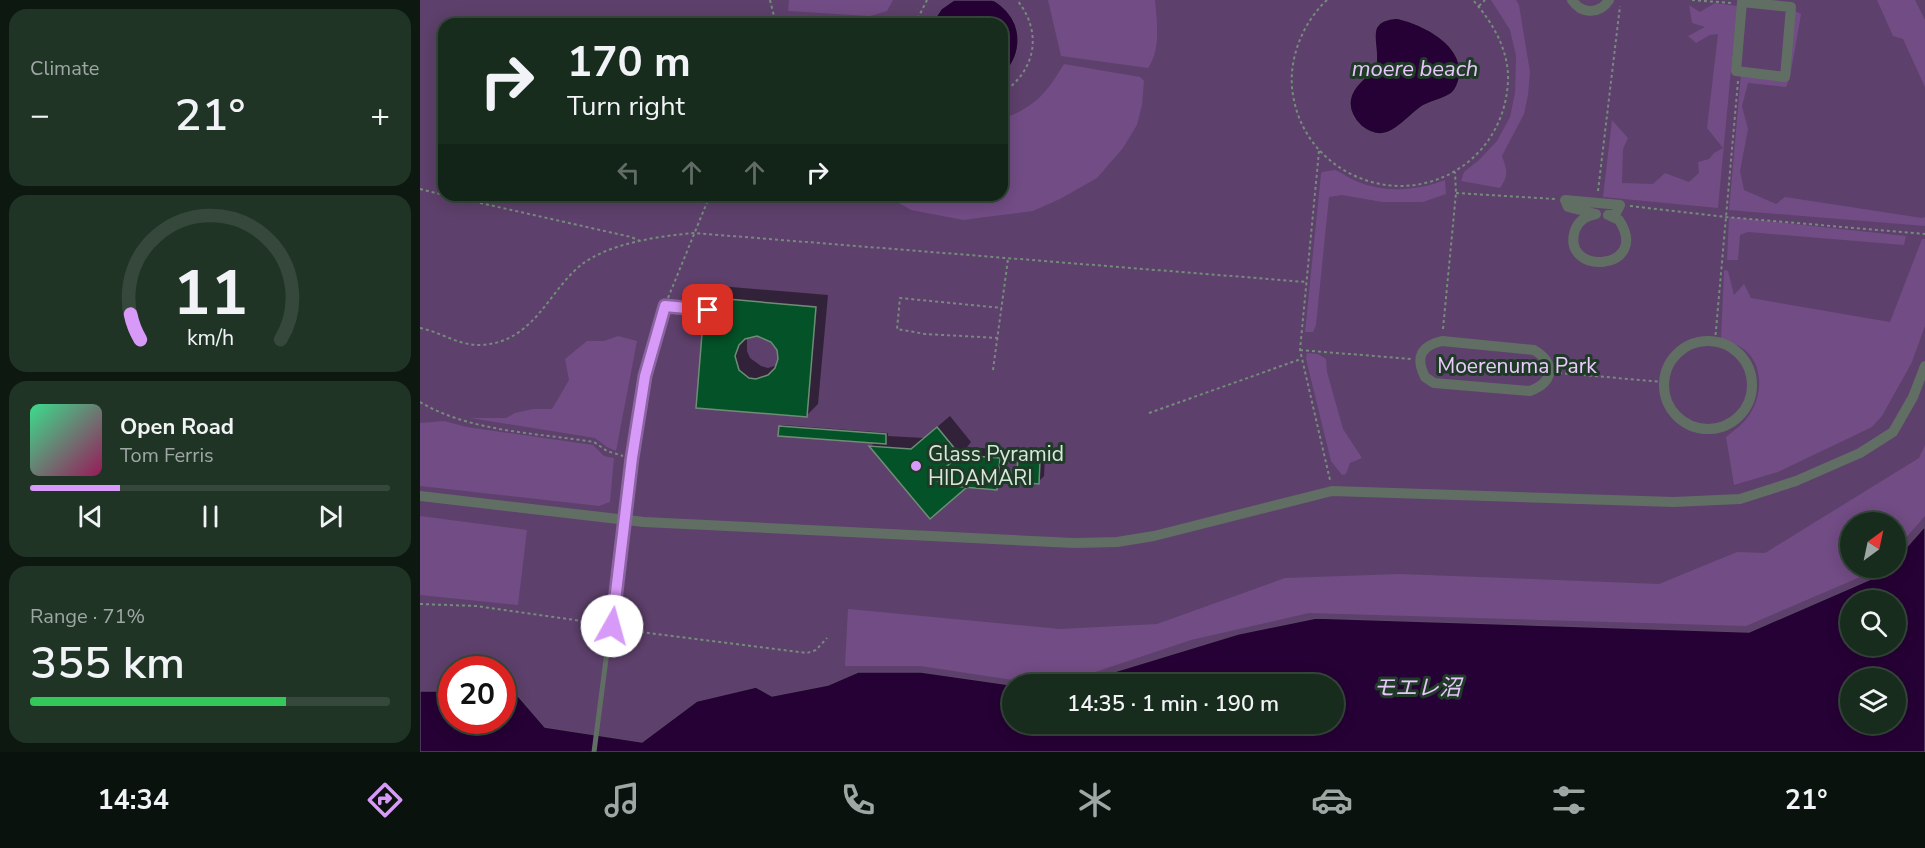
<!DOCTYPE html>
<html lang="en">
<head>
<meta charset="utf-8">
<style>
  body { margin:0; font-family:"Nunito Sans","Noto Sans JP",sans-serif; background:#203426; color:#f1f3f6; height:100vh; display:flex; flex-direction:column; font-size:22px; white-space:nowrap }
  * { box-sizing:border-box; margin:0 }
  p { font-size:20px; color:#9ea7a4 }
  .icon { flex:none; width:33px; height:33px; fill:none; stroke:currentColor; stroke-width:2; stroke-linecap:round; stroke-linejoin:round }
  .map { position:relative; flex:1; overflow:hidden }
  .details { display:flex; flex-direction:column; gap:9px; padding:9px; background:#0d1810; width:420px }
  .details>* { flex:none }
  .hud { position:absolute; left:18px; top:18px; width:570px; height:183px; border-radius:18px; box-shadow:0 3px 15px #0003,0 0 0 2px #36483b; background:#172c1d; color:#f1f3f6; overflow:hidden }
  .needle { width:39px; rotate:33deg }
  .controls { position:absolute; left:1420px; top:512px; display:grid; gap:12px }
  .controls a { display:grid; place-items:center; width:66px; height:66px; border-radius:50%; background:#172c1d; box-shadow:0 3px 15px #0003,0 0 0 2px #36483b; font-size:30px }
  .speed { position:absolute; left:18px; top:656px; display:flex; gap:12px; font-size:30px; font-weight:700; text-align:center }
  .speed>* { display:grid; place-content:center; width:78px; height:78px; border-radius:50%; background:#172c1d; box-shadow:0 3px 15px #0003,0 0 0 2px #36483b; line-height:1 }
  .speed .limit { border:9px solid #d22; background:#fff; color:#111 }
  .pin { position:absolute; display:grid; place-items:center; width:51px; height:51px; color:#fff; margin:-26px; border-radius:12px; box-shadow:0 3px 9px #0006 }
  .me { position:absolute; width:66px; margin:-33px; rotate:7deg; stroke-linejoin:round; filter:drop-shadow(0 0 4px #0008) }
  .turn { display:flex; align-items:center; gap:21px; height:126px; padding:0 30px; font-size:27px }
  .turn .icon { width:78px; height:78px; stroke-width:2.5 }
  .turn b { display:block; font-size:42px; line-height:51px }
  .lanes { display:flex; align-items:center; height:57px; padding:0 30px; background:#0003; justify-content:center; gap:30px; direction:ltr }
  .lanes .off { opacity:.35 }
  .big { font-size:45px; font-weight:600; line-height:1.1 }
  .details .tile { flex:1; display:flex; flex-direction:column; justify-content:center; gap:9px; min-width:0; padding:0 21px; border-radius:18px; background:#203426 }
  .details .dial { align-items:center; gap:0 }
  .dial svg { height:156px; overflow:visible; fill:none; stroke:#36483b; stroke-width:7; stroke-linecap:round; text-anchor:middle }
  .dial text { fill:#f1f3f6; stroke:none }
  .song { display:flex; align-items:center; gap:18px }
  .cover { width:72px; height:72px; border-radius:9px; background:linear-gradient(135deg,hsl(150 70% 55%),hsl(330 70% 35%)) }
  .played { height:6px; border-radius:3px; background:linear-gradient(90deg,#d89af8 25%,#36483b 25%) }
  .keys { display:flex; justify-content:space-around; direction:ltr }
  .heat { display:flex; justify-content:space-between; align-items:center; font-size:33px; direction:ltr }
  .charge { height:9px; border-radius:4px; background:linear-gradient(90deg,#34c759 71%,#36483b 0) }
  .trip { position:absolute; left:582px; top:674px; width:342px; height:60px; border-radius:30px; background:#172c1d; box-shadow:0 3px 15px #0003,0 0 0 2px #36483b; font-weight:600; line-height:60px; text-align:center }
  .tab-bar { display:flex; height:96px; justify-content:space-around; align-items:center; background:#09120c; color:#9ea7a4 }
  .tab-bar .icon { width:42px; height:42px }
  .tab-bar .on { color:#d89af8 }
  .tab-bar b { font-size:27px; color:#f1f3f6 }
  main { display:flex; flex:1; min-height:0 }
  .map>svg:first-child { display:block }
</style>
</head>
<body>
<main>
<section class="details">
<div class="tile"><p>Climate</p>
<div class="heat"><a>−</a><b class="big">21°</b><a>+</a></div>
</div>
<div class="tile dial"><svg viewBox="0 0 100 80">
<path d="M14 69A42 42 0 1 1 86 69"/>
<path d="M14 69A42 42 0 0 1 9 56" stroke="#d89af8"/>
<text x="50" y="56" font-size="32" font-weight="700">11</text>
<text x="50" y="72" font-size="11">km/h</text>
</svg></div>
<div class="tile">
<div class="song"><i class="cover"></i><div><b>Open Road</b><p>Tom Ferris</p></div></div>
<div class="played"></div>
<div class="keys"><svg class="icon" aria-label="previous" viewBox="0 0 24 24"><path d="M18 5L8 12l10 7zM5 5v14"/></svg><svg class="icon" aria-label="pause" viewBox="0 0 24 24"><path d="M8 5v14M16 5v14"/></svg><svg class="icon" aria-label="next" viewBox="0 0 24 24"><path d="M6 5l10 7-10 7zM19 5v14"/></svg></div>
</div>
<div class="tile"><p>Range · 71%</p><b class="big">355 km</b><div class="charge"></div></div>
</section>
<div class="map">
<svg width="1505" height="752" viewBox="0 0 1505 752">
  <rect width="100%" height="100%" fill="#1f3a27"/>
  <!-- green -->
  <path fill="#5d406b" fill-rule="evenodd" d="M0,0H1505V752H0ZM24,24H582V195H24ZM1431,522H1476V567H1431ZM1431,600H1476V645H1431ZM32,669H82V720H32ZM1431,678H1476V723H1431ZM592,684H914V723H592Z"/>
  <!-- forest -->
  <path fill="#724c85" d="M369,0H473L467,11L450,16L368,11Z
    M628,0H735C737,22 741,50 728,68L641,56Z
    M1071,0H1096L1099,5L1110,72L1108,95L1104,114L1082,156C1087,170 1089,175 1080,188L1041,181L1044,172L1059,160L1077,141L1090,117L1095,93L1096,56L1090,30Z
    M1457,0H1495L1505,20V87L1483,39L1473,36Z
    M1295,3L1317,6L1298,208L1183,197L1192,120L1208,138L1203,149L1202,183L1233,184L1245,173L1269,182L1279,173L1278,162L1289,159L1294,153L1303,148L1287,128L1298,34L1290,35L1276,43L1268,36L1285,27L1272,23L1269,5L1280,12Z
    M1375,11L1381,14L1370,77L1366,87L1328,83L1322,106L1328,129L1320,171L1324,190L1356,204L1365,197L1502,218L1505,217V226L1309,210L1321,74L1367,79Z
    M644,64L720,77L724,81L722,105L717,125L703,148L677,178L640,199L613,211L543,220L491,210L465,195H582V119C615,107 626,94 644,64Z
    M915,170C922,173 929,178 936,181C964,193 997,191 1025,180L1026,194L1003,202H962L922,195L909,197L896,325L893,332H885L901,174L902,172Z
    M1309,217L1486,236L1484,245L1328,232L1320,235L1318,260H1307Z
    M1502,239H1505V326L1492,362L1462,416L1452,427L1358,472L1314,485L1306,437C1313,431 1322,425 1327,418C1344,396 1345,361 1319,346C1313,343 1306,341 1301,339L1304,270L1308,271L1314,295L1324,284L1331,298L1470,322Z
    M198,336L217,341L196,451L187,447L175,438L50,418H86L95,413L113,409H132L149,380L145,359L167,341H184Z
    M887,353L898,354L906,359L907,372L923,429L942,458L930,463L926,474L922,475L911,461L886,359Z
    M24,421L47,427L173,445L184,456L194,458L190,502L179,506L0,486V423Z
    M1505,445V516L1476,549V522H1431V567H1460L1459,569L1326,626L889,613L771,640L639,684H620L500,666H425L428,609L640,629L737,624L865,578L980,574L1239,584L1317,552L1345,553L1499,458Z
    M0,516L107,530L98,605L0,595Z"/>
  <!-- water -->
  <path fill="#260135" stroke="#5b4667" stroke-width="1.5" fill-rule="evenodd" d="M534,0C546,0 561,0 572,0C578,1 583,7 587,11C604,30 601,59 582,75V24H511L521,9Z
    M977,18C1003,24 1043,44 1040,76C1039,81 1037,89 1032,93C1025,99 1012,101 1003,106C983,119 968,148 941,126C934,120 929,110 930,101C932,84 949,77 956,64C959,41 943,21 977,18Z
    M1505,526V752H0V691H31L32,720H82L83,690H93L125,727L222,742L277,701L336,687L352,696L408,685L438,672H501L592,685V723H914V684H654L818,634L896,618L1329,632L1465,573L1469,567H1476V559ZM1431,600H1476V645H1431ZM1431,678H1476V723H1431Z"/>
  <!-- shadow -->
  <path fill="#0007" fill-rule="evenodd" d="M299,286L408,295L398,404L386,416L278,407L287,298ZM334,334L352,341L358,349V365L348,368L341,366L330,358L327,351V338Z
    M530,416L551,442L547,447L588,450L585,479L577,488L451,446L455,442L360,427L362,425L468,433V436L504,438Z
    M605,454L625,456L624,476L618,482L599,460Z"/>
  <!-- building -->
  <path fill="#045227" stroke="#6f8d76" stroke-width="1.5" fill-rule="evenodd" d="M285,297L396,307L387,417L276,408ZM337,336L351,342L357,350L358,359L355,368L348,375L336,379L329,378L319,370L315,356L319,345L325,339Z
    M359,426L466,434V444L358,436Z
    M517,427L540,455L514,477L521,485L547,487L510,519L449,446L491,449Z
    M540,455L580,458L577,490L521,485L514,477Z
    M598,459L620,461L619,484L596,482Z"/>
  <g fill="none" stroke-linecap="round" stroke-linejoin="round">
    <!-- path -->
    <path stroke="#758b7b" stroke-width="2" stroke-dasharray="3 3" stroke-linecap="butt" d="M350,0L356,24
      M907,0C882,23 867,62 873,95C878,126 895,152 922,169C993,213 1084,167 1088,81C1089,50 1073,23 1053,0
      M1272,0L1311,3
      M1059,6L1065,0
      M356,22L379,24
      M495,24L507,0
      M582,93C616,71 623,32 597,0
      M899,151L880,350L910,480
      M0,189L24,195
      M1178,191L1200,6
      M1036,193L1135,199
      M25,195L211,237L220,241
      M1210,206L1306,217L1505,234
      M248,298L290,195
      M0,328C21,332 39,346 61,345C114,342 127,293 161,265C189,243 240,236 274,233L886,282
      M1023,329L1036,193L1035,172
      M578,338L505,334L477,329L480,298L582,308
      M1295,341L1318,81
      M880,350L991,359
      M573,370L588,259
      M1139,373L1244,382
      M0,402C50,432 118,433 174,442L187,451L203,456
      M729,413L881,359
      M0,604L56,606L183,624
      M197,629L387,653L396,650L407,638"/>
    <!-- lane -->
    <path stroke="#616e64" stroke-width="5" d="M174,752L212,458L225,376L245,306L288,310"/>
    <!-- street -->
    <path stroke="#616e64" stroke-width="10" d="M1152,0C1162,15 1180,14 1189,0
      M1322,2L1371,7L1365,77L1316,71Z
      M1145,200L1200,205L1195,215H1188L1199,220C1232,271 1140,277 1155,230C1159,220 1166,216 1176,214L1148,207Z
      M1022,341L1114,350C1136,363 1134,382 1110,391L1014,383L1005,377C995,357 1001,346 1022,341Z
      M1244 385a44 44 0 1 1 88 0a44 44 0 1 1-88 0Z
      M0,496L224,522L654,543L697,542L734,536L912,491L1254,502L1320,499L1376,481L1440,453L1473,432L1493,397L1505,366"/>
  </g>
  <g fill="none" stroke-linecap="round" stroke-linejoin="round">
    <defs>
      <path id="route" d="M192,626L212,458L225,376L245,306L288,310"/>
    </defs>
    <!-- route casing -->
    <use href="#route" stroke="#8c64a1" stroke-width="15"/>
    <!-- route -->
    <use href="#route" stroke="#d89af8" stroke-width="10"/>
  </g>
  <!-- markers -->
  <circle fill="#d89af8" stroke="#1f3a27" stroke-width="2" cx="496" cy="466" r="6"/>
  <g text-anchor="middle" stroke-width="6" stroke-linejoin="round" paint-order="stroke">
    <!-- park labels -->
    <g font-size="21" fill="#edcbff" stroke="#1f3a27">
      <text x="1097" y="373">Moerenuma Park</text>
    </g>
    <!-- poi labels -->
    <g font-size="21" fill="#d8e8db" stroke="#1f3a27" text-anchor="start">
      <text x="508" y="461">Glass Pyramid<tspan x="508" dy="24">HIDAMARI</tspan></text>
    </g>
    <!-- water labels -->
    <g font-size="22" font-style="italic" fill="#e7c6f9" stroke="#1f3a27">
      <text x="995" y="76">moere beach</text>
      <text x="997" y="695">モエレ沼</text>
    </g>
  </g>
</svg>
<div class="controls">
<a><svg class="needle" viewBox="-14 -14 28 28"><path d="M0-13l5 13h-10z" fill="#e53935"/><path d="M0 13l5-13h-10z" fill="#9ea7a4"/></svg></a>
<a><svg class="icon" aria-label="search" viewBox="0 0 24 24"><circle cx="10" cy="10" r="6"/><path d="M15 15l6 6"/></svg></a>
<a><svg class="icon" aria-label="layers" viewBox="0 0 24 24"><path d="M12 4l9 5-9 5-9-5zM3 14l9 5 9-5"/></svg></a>
</div>
<div class="speed"><div class="limit">20</div></div>
<div class="pin" style="left:288px;top:310px;background:#d93025"><svg class="icon" aria-label="arrive" viewBox="0 0 24 24"><path d="M6 21V4h12l-3 4 3 4H6"/></svg></div>
<svg class="me" style="left:192px;top:626px" viewBox="-20 -20 40 40"><circle r="19" fill="#fff"/><path d="M0-13L10 11 0 6-10 11z" fill="#d89af8"/></svg>
<div class="trip">14:35 · 1 min · 190 m</div>
<div class="hud">
<div class="turn"><svg class="icon" aria-label="right" viewBox="0 0 24 24"><path d="M7 20v-9h11M14 6l5 5-5 5"/></svg><div><b>170 m</b>Turn right</div></div>
<div class="lanes"><svg class="icon off" aria-label="left" viewBox="0 0 24 24"><path d="M17 20v-9H6M10 6l-5 5 5 5"/></svg><svg class="icon off" aria-label="ahead" viewBox="0 0 24 24"><path d="M12 20V5M6 11l6-6 6 6"/></svg><svg class="icon off" aria-label="ahead" viewBox="0 0 24 24"><path d="M12 20V5M6 11l6-6 6 6"/></svg><svg class="icon" aria-label="right" viewBox="0 0 24 24"><path d="M7 20v-9h11M14 6l5 5-5 5"/></svg></div>
</div>
</div>
</main>
<nav class="tab-bar">
<b>14:34</b>
<svg class="icon on" aria-label="directions" viewBox="0 0 24 24"><path d="M12 3l9 9-9 9-9-9zM9 14v-3h6M13 9l2 2-2 2"/></svg>
<svg class="icon" aria-label="music" viewBox="0 0 24 24"><path d="M9 18V5l10-2v13"/><circle cx="6" cy="18" r="3"/><circle cx="16" cy="16" r="3"/></svg>
<svg class="icon" aria-label="phone" viewBox="0 0 24 24"><path d="M5 4h4l2 5-3 2q2 4 5 5l2-3 5 2v4C11 20 4 13 5 4z"/></svg>
<svg class="icon" aria-label="climate" viewBox="0 0 24 24"><path d="M12 3v18M4 7l16 10M4 17L20 7"/></svg>
<svg class="icon" aria-label="car" viewBox="0 0 24 24"><path d="M5 17H2v-5l4-1 3-4h7l3 4 3 1v5h-3M9 17h6M6 11h13"/><circle cx="7" cy="17" r="2"/><circle cx="17" cy="17" r="2"/></svg>
<svg class="icon" aria-label="filters" viewBox="0 0 24 24"><path d="M4 7h16M4 17h16"/><circle cx="9" cy="7" r="2"/><circle cx="15" cy="17" r="2"/></svg>
<b>21°</b>
</nav>
</body>
</html>
